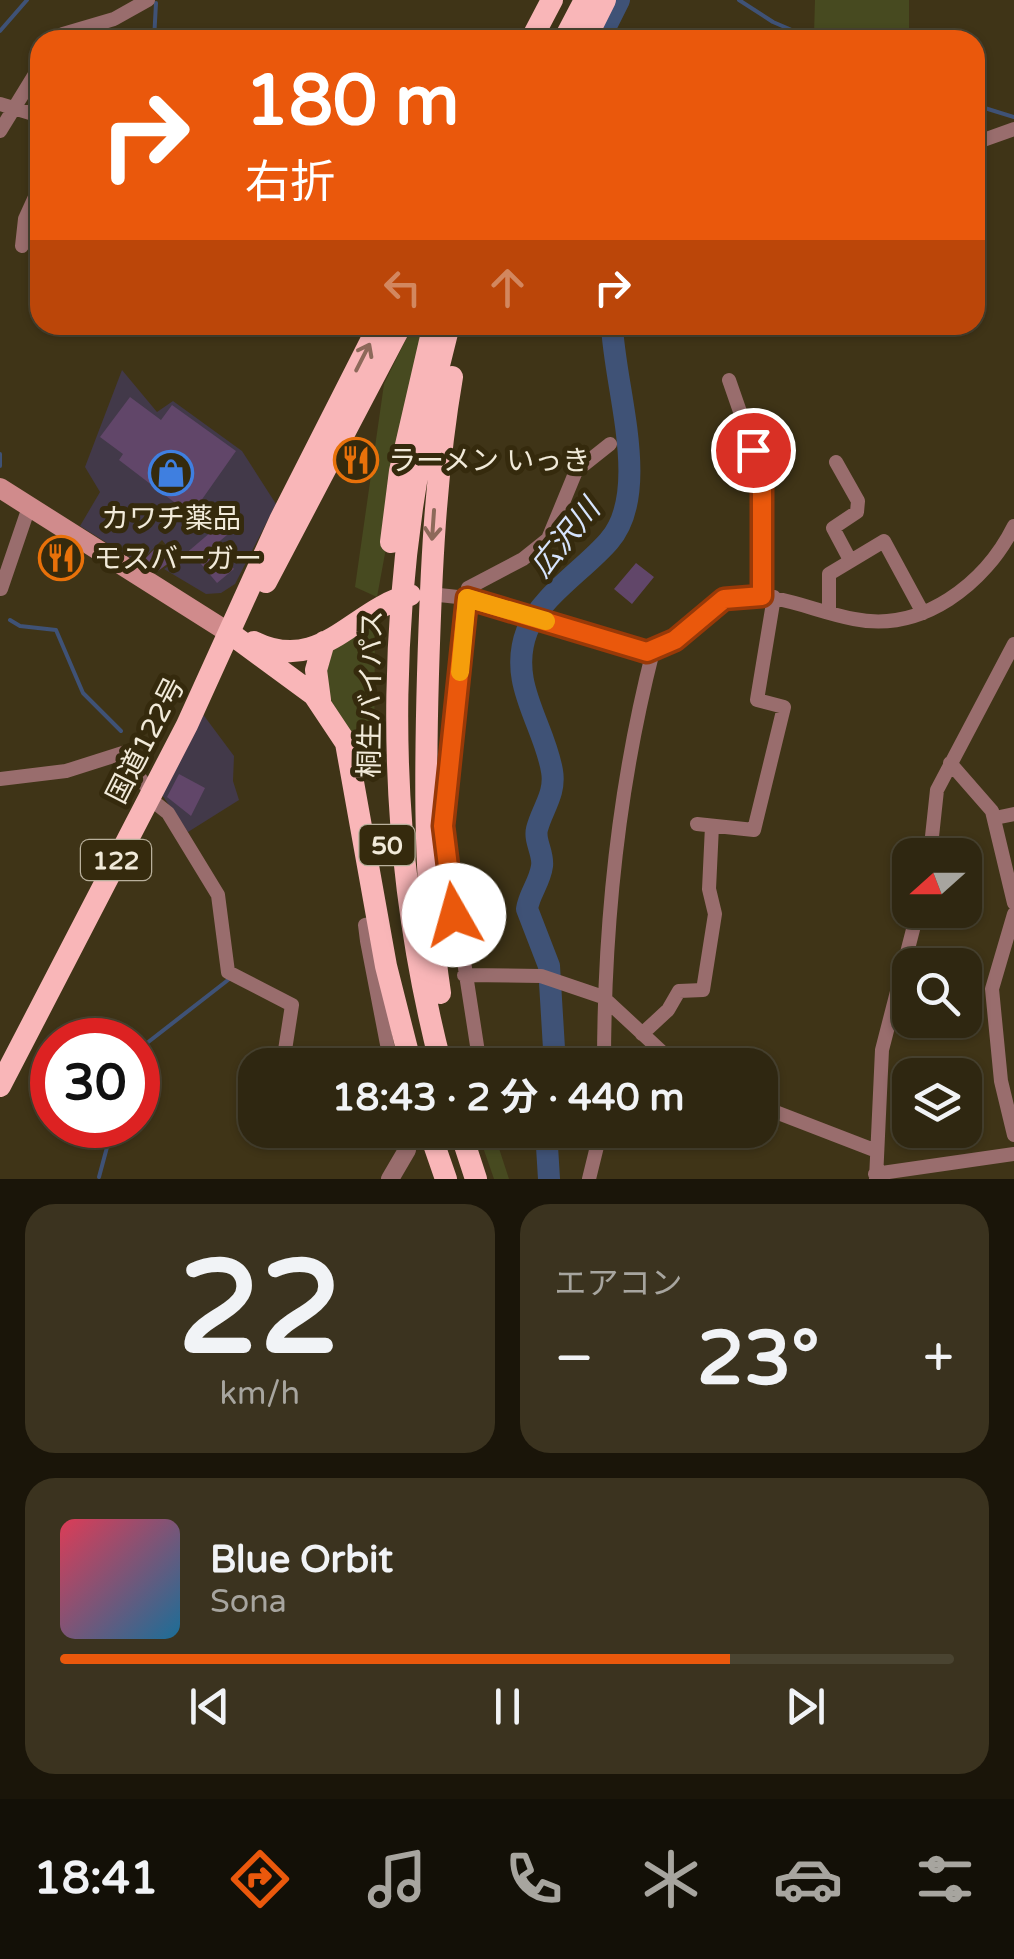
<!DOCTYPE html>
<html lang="ja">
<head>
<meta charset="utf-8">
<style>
  body { margin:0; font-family:"Varela Round","Noto Sans JP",sans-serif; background:#3b331f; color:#f1f3f6; height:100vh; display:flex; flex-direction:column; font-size:38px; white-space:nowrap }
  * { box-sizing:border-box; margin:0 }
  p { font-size:32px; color:#a7a59f }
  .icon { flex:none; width:55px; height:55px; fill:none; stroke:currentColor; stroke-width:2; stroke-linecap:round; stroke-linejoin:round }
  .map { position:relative; height:1179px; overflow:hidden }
  .sheet { display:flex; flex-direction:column; gap:25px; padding:25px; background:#1a1509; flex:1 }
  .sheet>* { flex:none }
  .top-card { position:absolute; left:30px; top:30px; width:955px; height:305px; border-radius:30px; box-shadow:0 2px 8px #0004,0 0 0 2px #4a4431; background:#ea580c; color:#fff; overflow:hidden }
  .needle { width:65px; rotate:249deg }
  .fabs { position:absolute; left:892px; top:838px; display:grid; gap:20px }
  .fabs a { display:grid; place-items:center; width:90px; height:90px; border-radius:20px; background:#2f2711; box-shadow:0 2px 8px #0004,0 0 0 2px #4a4431; font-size:50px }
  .speed { position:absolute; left:30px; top:1018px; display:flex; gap:20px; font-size:50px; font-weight:700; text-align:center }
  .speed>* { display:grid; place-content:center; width:130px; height:130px; border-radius:50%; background:#2f2711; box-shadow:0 2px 8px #0004,0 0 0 2px #4a4431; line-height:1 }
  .speed .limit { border:15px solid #d22; background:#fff; color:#111 }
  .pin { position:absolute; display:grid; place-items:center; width:85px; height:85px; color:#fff; margin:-42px; border:5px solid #fff; border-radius:50%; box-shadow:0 2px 10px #0007 }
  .me { position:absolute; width:110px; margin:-55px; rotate:353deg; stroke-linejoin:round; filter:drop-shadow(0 0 8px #0008) }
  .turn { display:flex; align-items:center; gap:35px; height:210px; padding:0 50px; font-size:45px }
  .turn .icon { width:130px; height:130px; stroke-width:2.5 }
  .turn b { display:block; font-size:70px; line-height:85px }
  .lanes { display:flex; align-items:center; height:95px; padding:0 50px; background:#0003; justify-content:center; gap:50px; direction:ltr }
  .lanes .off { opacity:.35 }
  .big { font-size:75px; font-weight:700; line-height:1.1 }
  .sheet .card { flex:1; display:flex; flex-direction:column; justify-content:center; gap:15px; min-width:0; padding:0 35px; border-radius:30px; background:#3b331f }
  .sheet .dial { align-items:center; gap:0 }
  .dial b { font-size:130px; line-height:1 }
  .song { display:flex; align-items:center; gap:30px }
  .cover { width:120px; height:120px; border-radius:15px; background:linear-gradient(135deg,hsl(350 70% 55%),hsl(200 70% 35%)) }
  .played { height:10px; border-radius:5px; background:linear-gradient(90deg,#ea580c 75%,#4a4431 75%) }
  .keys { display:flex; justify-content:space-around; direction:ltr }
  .heat { display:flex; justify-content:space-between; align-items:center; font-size:55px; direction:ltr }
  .sheet .tiles { flex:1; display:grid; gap:25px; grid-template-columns:1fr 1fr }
  .card:last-child { grid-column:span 2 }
  .trip { position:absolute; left:238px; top:1048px; width:540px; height:100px; border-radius:30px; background:#2f2711; box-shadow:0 2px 8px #0004,0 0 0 2px #4a4431; font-weight:700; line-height:100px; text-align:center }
  .tab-bar { display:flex; height:160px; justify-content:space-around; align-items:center; background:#131007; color:#a7a59f }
  .tab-bar .icon { width:70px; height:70px }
  .tab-bar .selected { color:#ea580c }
  .tab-bar b { font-size:45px; color:#f1f3f6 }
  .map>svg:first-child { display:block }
</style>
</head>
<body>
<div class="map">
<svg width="1014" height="1179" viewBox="0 0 1014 1179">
  <rect width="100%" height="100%" fill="#3f3417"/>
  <!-- commercial -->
  <path fill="#423949" d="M122,370L157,412L173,401L242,451L276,504L235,584L221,593L206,594L164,569L178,560L162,540L139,563L80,526L100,492L85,467Z
    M202,713L234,756L233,781L239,800L188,832L162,795Z"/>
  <!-- green -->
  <path fill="#474a20" d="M815,0H909V40H827L814,34Z
    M413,325H427L377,597L355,587L384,384Z
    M375,623L374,772H359C349,748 311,676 329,653C339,640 361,632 375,623Z
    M477,1130H493L509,1179H494Z"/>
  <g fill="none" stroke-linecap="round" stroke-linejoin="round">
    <!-- stream -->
    <path stroke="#3f5276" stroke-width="4" d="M739,0L773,22L815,40
      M0,31L27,0
      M154,40L156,3
      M975,105L1014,117
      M0,454V466
      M10,620L20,626L56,630L83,693L121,731
      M138,1050L228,980
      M99,1177L113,1125"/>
    <!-- river -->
    <path stroke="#3f5276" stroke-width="22" d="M599,40L619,0
      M555,1065L549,966L527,909C529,894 540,882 542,866C544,854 534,841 537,829C542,809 556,794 552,771C544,723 507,683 527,631C541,596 585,569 609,541C652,492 614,386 612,325
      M546,1130L549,1179"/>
  </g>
  <!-- building -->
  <path fill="#614669" d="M130,397L161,420L172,405L236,451L191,515L119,460L123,454L100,437Z
    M218,526L227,535L214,546L234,569L217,583L196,558L190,563L184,555Z
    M158,545L174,559L158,571L144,560Z
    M636,563L654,577L632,604L614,589Z
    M179,774L205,788L191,816L167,797Z"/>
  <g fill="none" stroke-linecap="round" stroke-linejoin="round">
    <!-- minor -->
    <path stroke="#996d6d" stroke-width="14" d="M58,40L63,34L114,19L148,0
      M0,104L40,116
      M0,131L40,66
      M975,143L1014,129
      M22,246L25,219L40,186
      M729,380L762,475V596
      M836,462L858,501L857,512L833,528L850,560
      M1,589L29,507
      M430,594L476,599L653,651C681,640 704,600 734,597C779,592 812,611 854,619C922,633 985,584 1014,526
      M829,612V574L884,541L923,613
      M950,763L992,811L1014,903
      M0,779L66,771L126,752L134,771L151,792
      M148,797L168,813L218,895L228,972L292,1005L283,1063
      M995,818L1014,814
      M697,824L754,830L784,707L757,700L774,597
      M930,855L937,790L1014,644
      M1014,914L992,989L1001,1081L1014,1135
      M377,923L365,925L367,941L391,1065
      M464,975L541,976L603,997L676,1065
      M642,1034L668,1010L679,991L703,990L715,914L709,889L712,826
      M480,1065L443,826L468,588L523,559L548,539L576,471L610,444
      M604,1065C604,924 618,788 653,651
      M760,1106L874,1150
      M401,1130L407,1150
      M875,1174L1014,1154
      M589,1179L601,1130
      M876,1179L882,1050L918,910"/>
    <!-- tertiary -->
    <path stroke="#996d6d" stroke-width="18" d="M390,1179L407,1150"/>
    <!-- secondary -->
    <path stroke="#d08b8c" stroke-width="20" d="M0,488L231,634"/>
    <!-- trunk -->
    <path stroke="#f9b6b8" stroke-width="22" d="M531,40L552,0
      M564,40L585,0
      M585,40L605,0
      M391,542L400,471L433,328
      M266,582L401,325
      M231,634L314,695L346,743L386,966L411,1065
      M254,642C321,675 352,610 410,595
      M320,700L316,670L324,642
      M440,993C424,887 425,781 428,674C431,574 435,476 452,377
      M441,1065C378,821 385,568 449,325
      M0,1086L187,725L280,520L379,325
      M429,1130L446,1179
      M460,1130L476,1179"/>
  </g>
  <!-- one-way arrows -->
  <defs><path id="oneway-shaft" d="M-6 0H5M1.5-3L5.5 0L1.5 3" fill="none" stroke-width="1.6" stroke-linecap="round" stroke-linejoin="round" transform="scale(2.5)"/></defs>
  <g stroke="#8d695a">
    <use href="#oneway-shaft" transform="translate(363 357) rotate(-63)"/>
    <use href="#oneway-shaft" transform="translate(433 525) rotate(94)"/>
  </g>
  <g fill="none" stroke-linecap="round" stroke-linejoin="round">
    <defs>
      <path id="route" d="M454,915L443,826L467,598L647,652L675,640L724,599L762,596V475L753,450"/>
    </defs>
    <!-- route casing -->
    <use href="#route" stroke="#983908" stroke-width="25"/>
    <!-- route -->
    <use href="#route" stroke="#ea580c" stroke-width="18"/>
    <!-- slow -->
    <path stroke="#f59e0b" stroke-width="18" d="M460,672L467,598L546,621"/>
  </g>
  <!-- icons -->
  <defs>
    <symbol id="restaurant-ring" viewBox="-11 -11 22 22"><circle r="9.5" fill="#352a0d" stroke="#e8710a" stroke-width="1.5"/><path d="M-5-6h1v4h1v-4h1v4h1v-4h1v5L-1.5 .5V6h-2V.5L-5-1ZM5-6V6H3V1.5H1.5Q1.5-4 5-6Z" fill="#e8710a"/></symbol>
    <symbol id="shop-ring" viewBox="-11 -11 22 22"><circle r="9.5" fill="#352a0d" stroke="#3f7fe0" stroke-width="1.5"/><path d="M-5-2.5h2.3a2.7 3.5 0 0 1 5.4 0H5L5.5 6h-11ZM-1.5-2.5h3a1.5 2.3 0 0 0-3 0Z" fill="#3f7fe0"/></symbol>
  </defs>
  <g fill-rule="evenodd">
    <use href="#restaurant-ring" x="331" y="435" width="50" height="50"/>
    <use href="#shop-ring" x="146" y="448" width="50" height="50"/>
    <use href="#restaurant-ring" x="36" y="533" width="50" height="50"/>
  </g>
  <g text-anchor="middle" stroke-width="10" stroke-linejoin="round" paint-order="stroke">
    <!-- shield labels -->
    <g fill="#352a0d" stroke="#b9b09c" stroke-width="2.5">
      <rect x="359.5" y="825" width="55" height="40" rx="8"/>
      <rect x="81" y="840" width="70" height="40" rx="8"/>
    </g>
    <g font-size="25" font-weight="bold" fill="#f1ead9">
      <text x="387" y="854">50</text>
      <text x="116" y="869">122</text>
    </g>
    <!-- poi labels -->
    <g font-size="28" fill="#f1ead9" stroke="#352a0d" text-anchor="start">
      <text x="388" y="470">ラーメン いっき</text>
      <text x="171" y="528" text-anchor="middle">カワチ薬品</text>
      <text x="94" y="568">モスバーガー</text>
    </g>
    <!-- street labels -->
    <g font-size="28" fill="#f1ead9" stroke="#352a0d">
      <text transform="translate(370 694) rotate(-89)" y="10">桐生バイパス</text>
      <text transform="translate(145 740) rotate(-63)" y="10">国道122号</text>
    </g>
    <!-- water labels -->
    <g font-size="30" font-style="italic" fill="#d6e4fe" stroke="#352a0d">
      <text transform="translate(565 538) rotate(-51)" y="10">広沢川</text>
    </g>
  </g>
</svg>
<div class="fabs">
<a><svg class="needle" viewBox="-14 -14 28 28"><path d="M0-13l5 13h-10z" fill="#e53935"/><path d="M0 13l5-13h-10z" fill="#a7a59f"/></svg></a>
<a><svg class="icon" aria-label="search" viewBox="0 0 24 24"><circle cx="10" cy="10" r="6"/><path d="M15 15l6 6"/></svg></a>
<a><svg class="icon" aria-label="layers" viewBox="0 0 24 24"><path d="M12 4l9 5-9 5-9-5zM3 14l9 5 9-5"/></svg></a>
</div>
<div class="speed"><div class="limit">30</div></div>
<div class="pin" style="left:753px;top:450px;background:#d93025"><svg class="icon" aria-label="arrive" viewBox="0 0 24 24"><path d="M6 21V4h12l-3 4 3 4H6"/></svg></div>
<svg class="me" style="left:454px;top:915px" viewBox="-20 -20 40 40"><circle r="19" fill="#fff"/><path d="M0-13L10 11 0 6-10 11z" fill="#ea580c"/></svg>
<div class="trip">18:43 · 2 分 · 440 m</div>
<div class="top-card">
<div class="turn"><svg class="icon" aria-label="right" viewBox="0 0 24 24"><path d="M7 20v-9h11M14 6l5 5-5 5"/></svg><div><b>180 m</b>右折</div></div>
<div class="lanes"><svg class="icon off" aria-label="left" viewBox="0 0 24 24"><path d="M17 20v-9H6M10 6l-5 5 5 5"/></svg><svg class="icon off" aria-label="ahead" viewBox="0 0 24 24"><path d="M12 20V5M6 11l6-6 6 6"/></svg><svg class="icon" aria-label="right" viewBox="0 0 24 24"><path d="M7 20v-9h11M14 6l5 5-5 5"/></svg></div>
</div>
</div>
<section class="sheet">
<div class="tiles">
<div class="card dial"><b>22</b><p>km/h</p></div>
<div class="card"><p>エアコン</p>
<div class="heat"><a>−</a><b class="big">23°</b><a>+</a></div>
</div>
<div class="card">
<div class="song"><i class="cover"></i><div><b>Blue Orbit</b><p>Sona</p></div></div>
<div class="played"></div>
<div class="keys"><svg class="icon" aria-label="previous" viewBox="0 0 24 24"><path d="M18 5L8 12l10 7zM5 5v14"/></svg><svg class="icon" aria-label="pause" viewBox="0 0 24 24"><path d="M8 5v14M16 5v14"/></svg><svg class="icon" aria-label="next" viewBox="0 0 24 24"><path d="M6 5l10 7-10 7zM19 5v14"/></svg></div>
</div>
</div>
</section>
<nav class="tab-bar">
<b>18:41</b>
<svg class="icon selected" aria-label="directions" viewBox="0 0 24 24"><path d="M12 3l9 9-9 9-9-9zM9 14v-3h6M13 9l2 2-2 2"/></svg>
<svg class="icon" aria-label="music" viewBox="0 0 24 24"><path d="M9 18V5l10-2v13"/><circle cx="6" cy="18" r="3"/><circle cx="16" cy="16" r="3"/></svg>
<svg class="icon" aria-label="phone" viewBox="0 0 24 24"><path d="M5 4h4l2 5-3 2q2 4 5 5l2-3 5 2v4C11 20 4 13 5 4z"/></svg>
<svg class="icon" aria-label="climate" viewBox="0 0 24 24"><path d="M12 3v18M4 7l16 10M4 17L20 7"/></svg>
<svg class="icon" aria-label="car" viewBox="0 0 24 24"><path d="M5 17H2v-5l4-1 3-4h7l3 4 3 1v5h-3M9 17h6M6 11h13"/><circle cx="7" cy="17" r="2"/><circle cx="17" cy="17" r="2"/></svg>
<svg class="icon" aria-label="filters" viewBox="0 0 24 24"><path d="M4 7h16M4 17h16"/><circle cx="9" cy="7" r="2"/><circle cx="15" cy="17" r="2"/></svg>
</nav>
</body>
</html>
